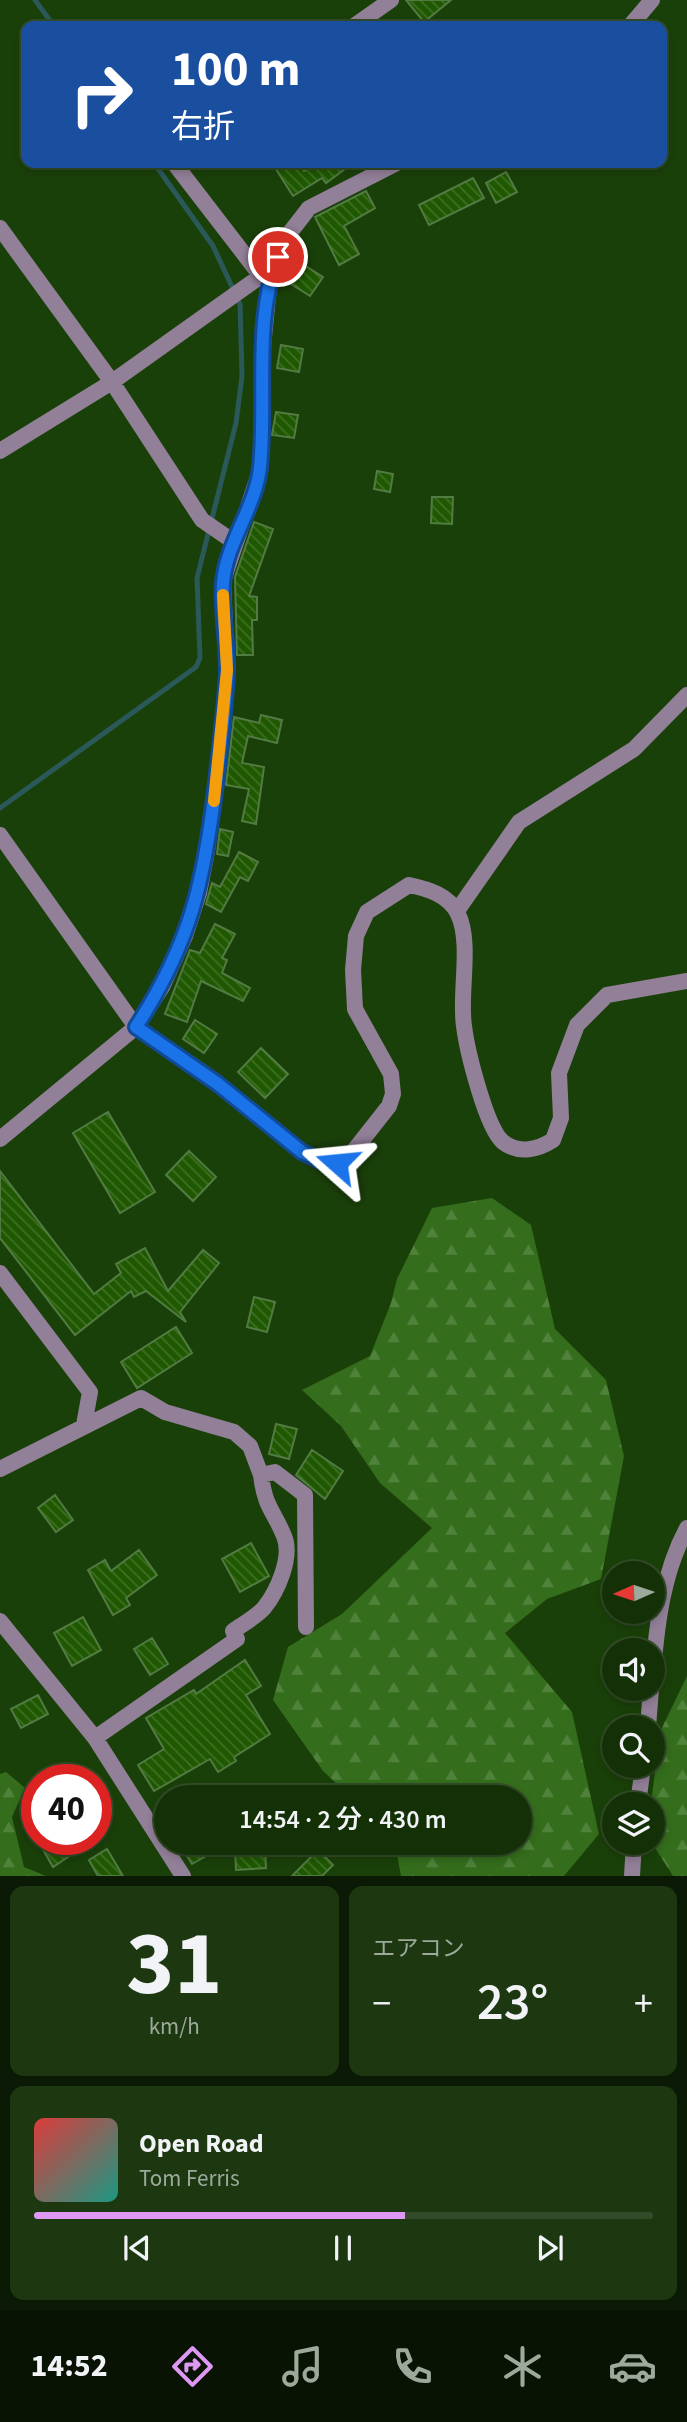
<!DOCTYPE html>
<html lang="ja">
<head>
<meta charset="utf-8">
<style>
  body { margin:0; font-family:"Source Sans 3","Noto Sans JP",sans-serif; background:#1d3811; color:#f1f3f6; height:100vh; display:flex; flex-direction:column; font-size:26px; white-space:nowrap }
  * { box-sizing:border-box; margin:0 }
  p { font-size:23px; color:#9da99b }
  .icon { flex:none; width:38px; height:38px; fill:none; stroke:currentColor; stroke-width:2; stroke-linecap:round; stroke-linejoin:round }
  .map { position:relative; height:1876px; overflow:hidden }
  .drawer { display:flex; flex-direction:column; gap:10px; padding:10px; background:#0b1a04; flex:1 }
  .drawer>* { flex:none }
  .guide { position:absolute; left:21px; top:21px; width:646px; height:147px; border-radius:14px; box-shadow:0 4px 10px #0003,0 0 0 2px #334b28; background:#1a4fa0; color:#fff; overflow:hidden }
  .needle { width:46px; rotate:267deg }
  .buttons { position:absolute; left:602px; top:1561px; display:grid; gap:14px }
  .buttons a { display:grid; place-items:center; width:63px; height:63px; border-radius:50%; background:#143007; box-shadow:0 4px 10px #0003,0 0 0 2px #334b28; font-size:35px }
  .speed { position:absolute; left:21px; top:1764px; display:flex; gap:14px; font-size:35px; font-weight:700; text-align:center }
  .speed>* { display:grid; place-content:center; width:91px; height:91px; border-radius:50%; background:#143007; box-shadow:0 4px 10px #0003,0 0 0 2px #334b28; line-height:1 }
  .speed .limit { border:10px solid #d22; background:#fff; color:#111 }
  .pin { position:absolute; display:grid; place-items:center; width:60px; height:60px; color:#fff; margin:-30px; border:4px solid #fff; border-radius:50%; box-shadow:0 2px 7px #0007 }
  .me { position:absolute; width:77px; margin:-38px; rotate:288deg; stroke-linejoin:round; filter:drop-shadow(0 0 5px #0008) }
  .turn { display:flex; align-items:center; gap:24px; height:147px; padding:0 35px; font-size:32px }
  .turn .icon { width:91px; height:91px; stroke-width:2.5 }
  .turn b { display:block; font-size:49px; line-height:60px }
  .big { font-size:52px; font-weight:600; line-height:1.1 }
  .drawer .card { flex:1; display:flex; flex-direction:column; justify-content:center; gap:10px; min-width:0; padding:0 24px; border-radius:14px; background:#1d3811 }
  .drawer .dial { align-items:center; gap:0 }
  .dial b { font-size:91px; line-height:1 }
  .song { display:flex; align-items:center; gap:21px }
  .cover { width:84px; height:84px; border-radius:10px; background:linear-gradient(135deg,hsl(0 70% 55%),hsl(170 70% 35%)) }
  .played { height:7px; border-radius:4px; background:linear-gradient(90deg,#de98f3 60%,#334b28 60%) }
  .keys { display:flex; justify-content:space-around; direction:ltr }
  .heat { display:flex; justify-content:space-between; align-items:center; font-size:38px; direction:ltr }
  .drawer .tiles { flex:1; display:grid; gap:10px; grid-template-columns:1fr 1fr }
  .card:last-child { grid-column:span 2 }
  .trip { position:absolute; left:154px; top:1785px; width:378px; height:70px; border-radius:35px; background:#143007; box-shadow:0 4px 10px #0003,0 0 0 2px #334b28; font-weight:600; line-height:70px; text-align:center }
  .tab-bar { display:flex; height:112px; justify-content:space-around; align-items:center; background:#081303; color:#9da99b }
  .tab-bar .icon { width:49px; height:49px }
  .tab-bar .active { color:#de98f3 }
  .tab-bar b { font-size:32px; color:#f1f3f6 }
  .map>svg:first-child { display:block }
</style>
</head>
<body>
<div class="map">
<svg width="687" height="1876" viewBox="0 0 687 1876">
  <defs>
    <pattern id="forest-firs" width="22" height="20" patternUnits="userSpaceOnUse" patternTransform="scale(1.75)"><rect width="22" height="20" fill="#346d1c"/><path d="M5 1l3.5 6h-7zM16 11l3.5 6h-7z" fill="#50823c"/></pattern>
    <pattern id="building-back-hatch" width="6" height="6" patternUnits="userSpaceOnUse" patternTransform="scale(1.75)"><rect width="6" height="6" fill="#1f5800"/><path d="M-1 5l2 2M0 0l6 6M5-1l2 2" fill="none" stroke="#3e7024"/></pattern>
  </defs>
  <rect width="100%" height="100%" fill="#1a4009"/>
  <!-- forest -->
  <path fill="url(#forest-firs)" d="M492,1198L531,1225L555,1329L606,1380L624,1456L601,1579L547,1599L505,1633L572,1712L599,1834L564,1876H401L395,1843H520V1797H351L323,1771L273,1700L288,1647L342,1614L432,1528L380,1483L341,1426L302,1390L370,1356L391,1303L397,1279L432,1208Z
    M687,1676V1876H673L652,1843L651,1804L660,1732Z
    M6,1772L25,1788L12,1817L24,1867L46,1876H0V1774Z"/>
  <g fill="none" stroke-linecap="round" stroke-linejoin="round">
    <!-- stream -->
    <path stroke="#2b595a" stroke-width="5" d="M35,0L54,26
      M0,808L196,667L200,658L197,578L236,423L242,376L240,304L213,246L154,163"/>
  </g>
  <!-- building -->
  <path fill="url(#building-back-hatch)" stroke="#527b44" stroke-width="2" d="M406,0H451L424,22Z
    M272,163H299L304,171L315,163H353L326,183L322,178L293,196Z
    M506,172L517,192L496,203L486,183Z
    M473,178L484,198L429,225L419,205Z
    M366,191L375,208L344,226L359,254L339,265L315,217Z
    M304,265L323,277L310,296L291,284Z
    M281,345L303,349L299,372L277,368Z
    M276,412L298,415L294,438L272,435Z
    M377,471L393,474L390,492L374,489Z
    M432,497H453L452,524L431,523Z
    M254,522L273,529L249,596L257,597V620H252L253,655H237L235,577Z
    M261,715L282,720L277,743L248,736L242,763L264,767L256,824L242,821L249,789L226,785L234,717L259,723Z
    M220,829L233,832L228,856L217,854Z
    M239,852L258,862L248,881L240,877L221,912L206,904L212,883L220,887Z
    M215,924L235,934L222,958L227,960L222,973L250,988L243,1001L201,981L187,1022L165,1014L190,950L200,953Z
    M195,1020L217,1034L204,1053L183,1039Z
    M261,1048L288,1074L265,1098L238,1072Z
    M108,1112L155,1192L120,1213L73,1133Z
    M189,1151L216,1177L193,1201L166,1175Z
    M0,1171L94,1294L121,1273L116,1264L145,1248L168,1291L203,1250L219,1263L180,1312L186,1322L146,1291L134,1297L131,1291L75,1335L0,1238Z
    M254,1297L275,1302L267,1332L247,1327Z
    M176,1327L192,1353L137,1388L121,1362Z
    M276,1424L297,1429L289,1459L269,1454Z
    M312,1450L343,1471L325,1499L296,1475Z
    M55,1495L73,1520L56,1532L38,1508Z
    M251,1543L269,1576L240,1592L222,1559Z
    M139,1550L157,1575L126,1598L130,1605L113,1615L88,1570L105,1560L111,1571Z
    M83,1617L101,1650L72,1666L54,1633Z
    M152,1638L168,1664L150,1675L134,1649Z
    M245,1660L261,1686L246,1695L270,1734L234,1757L236,1761L218,1772L210,1759L154,1791L138,1765L164,1749L146,1718L194,1690L196,1694Z
    M38,1695L48,1714L21,1728L11,1709Z
    M37,1839H62L71,1855L53,1867Z
    M179,1843H229L192,1864Z
    M265,1847L266,1868L236,1870L235,1848Z
    M107,1849L123,1876H98L89,1860Z
    M318,1850L333,1865L322,1876H292Z"/>
  <g fill="none" stroke-linecap="round" stroke-linejoin="round">
    <!-- minor -->
    <path stroke="#927f98" stroke-width="16" d="M354,26L391,0
      M630,26L652,0
      M174,163L261,276
      M0,228L112,382L202,520L234,542
      M0,451L112,382L261,276H270
      M0,835L136,1027L201,1071L302,1152L321,1161L336,1163L352,1153L389,1106L393,1094L391,1074L355,1009L353,970L356,936L367,912L409,885C428,889 449,895 458,914C472,943 459,994 464,1026C467,1050 486,1128 503,1142C519,1155 539,1149 553,1140L561,1118L559,1073L577,1025L607,995L687,981
      M457,911L519,822L634,749L687,695
      M0,1139L136,1027L162,987L185,936L199,893L207,851L223,725L227,670L223,581L260,471L263,415V347L270,276L285,239L309,208L397,163
      M0,1273L90,1392L84,1425
      M0,1469L141,1398L165,1412L234,1432L250,1446L261,1475L275,1472L305,1495L306,1627
      M0,1621L95,1738L183,1876
      M653,1672C657,1622 663,1573 687,1528
      M648,1727L651,1689
      M95,1738L237,1639L233,1631C243,1624 256,1617 264,1608C277,1592 293,1557 284,1536C273,1509 265,1508 261,1475
      M638,1804L643,1766
      M632,1876L634,1843"/>
  </g>
  <g fill="none" stroke-linecap="round" stroke-linejoin="round">
    <defs>
      <path id="route" d="M278,257C253,320 267,400 260,467C256,507 226,543 223,583C221,613 228,643 227,673C225,710 220,747 216,783C204,882 191,942 136,1027L218,1084L302,1152L321,1161L337,1163"/>
    </defs>
    <!-- route casing -->
    <use href="#route" stroke="#114b97" stroke-width="18"/>
    <!-- route -->
    <use href="#route" stroke="#1a73e8" stroke-width="12"/>
    <!-- slow -->
    <path stroke="#f59e0b" stroke-width="12" d="M214,801L227,670L223,595"/>
  </g>
</svg>
<div class="buttons">
<a><svg class="needle" viewBox="-14 -14 28 28"><path d="M0-13l5 13h-10z" fill="#e53935"/><path d="M0 13l5-13h-10z" fill="#9da99b"/></svg></a>
<a><svg class="icon" aria-label="sound" viewBox="0 0 24 24"><path d="M4 9h4l5-4v14l-5-4H4zM17 9q2 3 0 6"/></svg></a>
<a><svg class="icon" aria-label="search" viewBox="0 0 24 24"><circle cx="10" cy="10" r="6"/><path d="M15 15l6 6"/></svg></a>
<a><svg class="icon" aria-label="layers" viewBox="0 0 24 24"><path d="M12 4l9 5-9 5-9-5zM3 14l9 5 9-5"/></svg></a>
</div>
<div class="speed"><div class="limit">40</div></div>
<div class="pin" style="left:278px;top:257px;background:#d93025"><svg class="icon" aria-label="arrive" viewBox="0 0 24 24"><path d="M6 21V4h12l-3 4 3 4H6"/></svg></div>
<svg class="me" style="left:337px;top:1163px" viewBox="-20 -20 40 40"><path d="M0-17L14 15 0 8-14 15z" fill="#1a73e8" stroke="#fff" stroke-width="4"/></svg>
<div class="trip">14:54 · 2 分 · 430 m</div>
<div class="guide">
<div class="turn"><svg class="icon" aria-label="right" viewBox="0 0 24 24"><path d="M7 20v-9h11M14 6l5 5-5 5"/></svg><div><b>100 m</b>右折</div></div>
</div>
</div>
<section class="drawer">
<div class="tiles">
<div class="card dial"><b>31</b><p>km/h</p></div>
<div class="card"><p>エアコン</p>
<div class="heat"><a>−</a><b class="big">23°</b><a>+</a></div>
</div>
<div class="card">
<div class="song"><i class="cover"></i><div><b>Open Road</b><p>Tom Ferris</p></div></div>
<div class="played"></div>
<div class="keys"><svg class="icon" aria-label="previous" viewBox="0 0 24 24"><path d="M18 5L8 12l10 7zM5 5v14"/></svg><svg class="icon" aria-label="pause" viewBox="0 0 24 24"><path d="M8 5v14M16 5v14"/></svg><svg class="icon" aria-label="next" viewBox="0 0 24 24"><path d="M6 5l10 7-10 7zM19 5v14"/></svg></div>
</div>
</div>
</section>
<nav class="tab-bar">
<b>14:52</b>
<svg class="icon active" aria-label="directions" viewBox="0 0 24 24"><path d="M12 3l9 9-9 9-9-9zM9 14v-3h6M13 9l2 2-2 2"/></svg>
<svg class="icon" aria-label="music" viewBox="0 0 24 24"><path d="M9 18V5l10-2v13"/><circle cx="6" cy="18" r="3"/><circle cx="16" cy="16" r="3"/></svg>
<svg class="icon" aria-label="phone" viewBox="0 0 24 24"><path d="M5 4h4l2 5-3 2q2 4 5 5l2-3 5 2v4C11 20 4 13 5 4z"/></svg>
<svg class="icon" aria-label="climate" viewBox="0 0 24 24"><path d="M12 3v18M4 7l16 10M4 17L20 7"/></svg>
<svg class="icon" aria-label="car" viewBox="0 0 24 24"><path d="M5 17H2v-5l4-1 3-4h7l3 4 3 1v5h-3M9 17h6M6 11h13"/><circle cx="7" cy="17" r="2"/><circle cx="17" cy="17" r="2"/></svg>
</nav>
</body>
</html>
